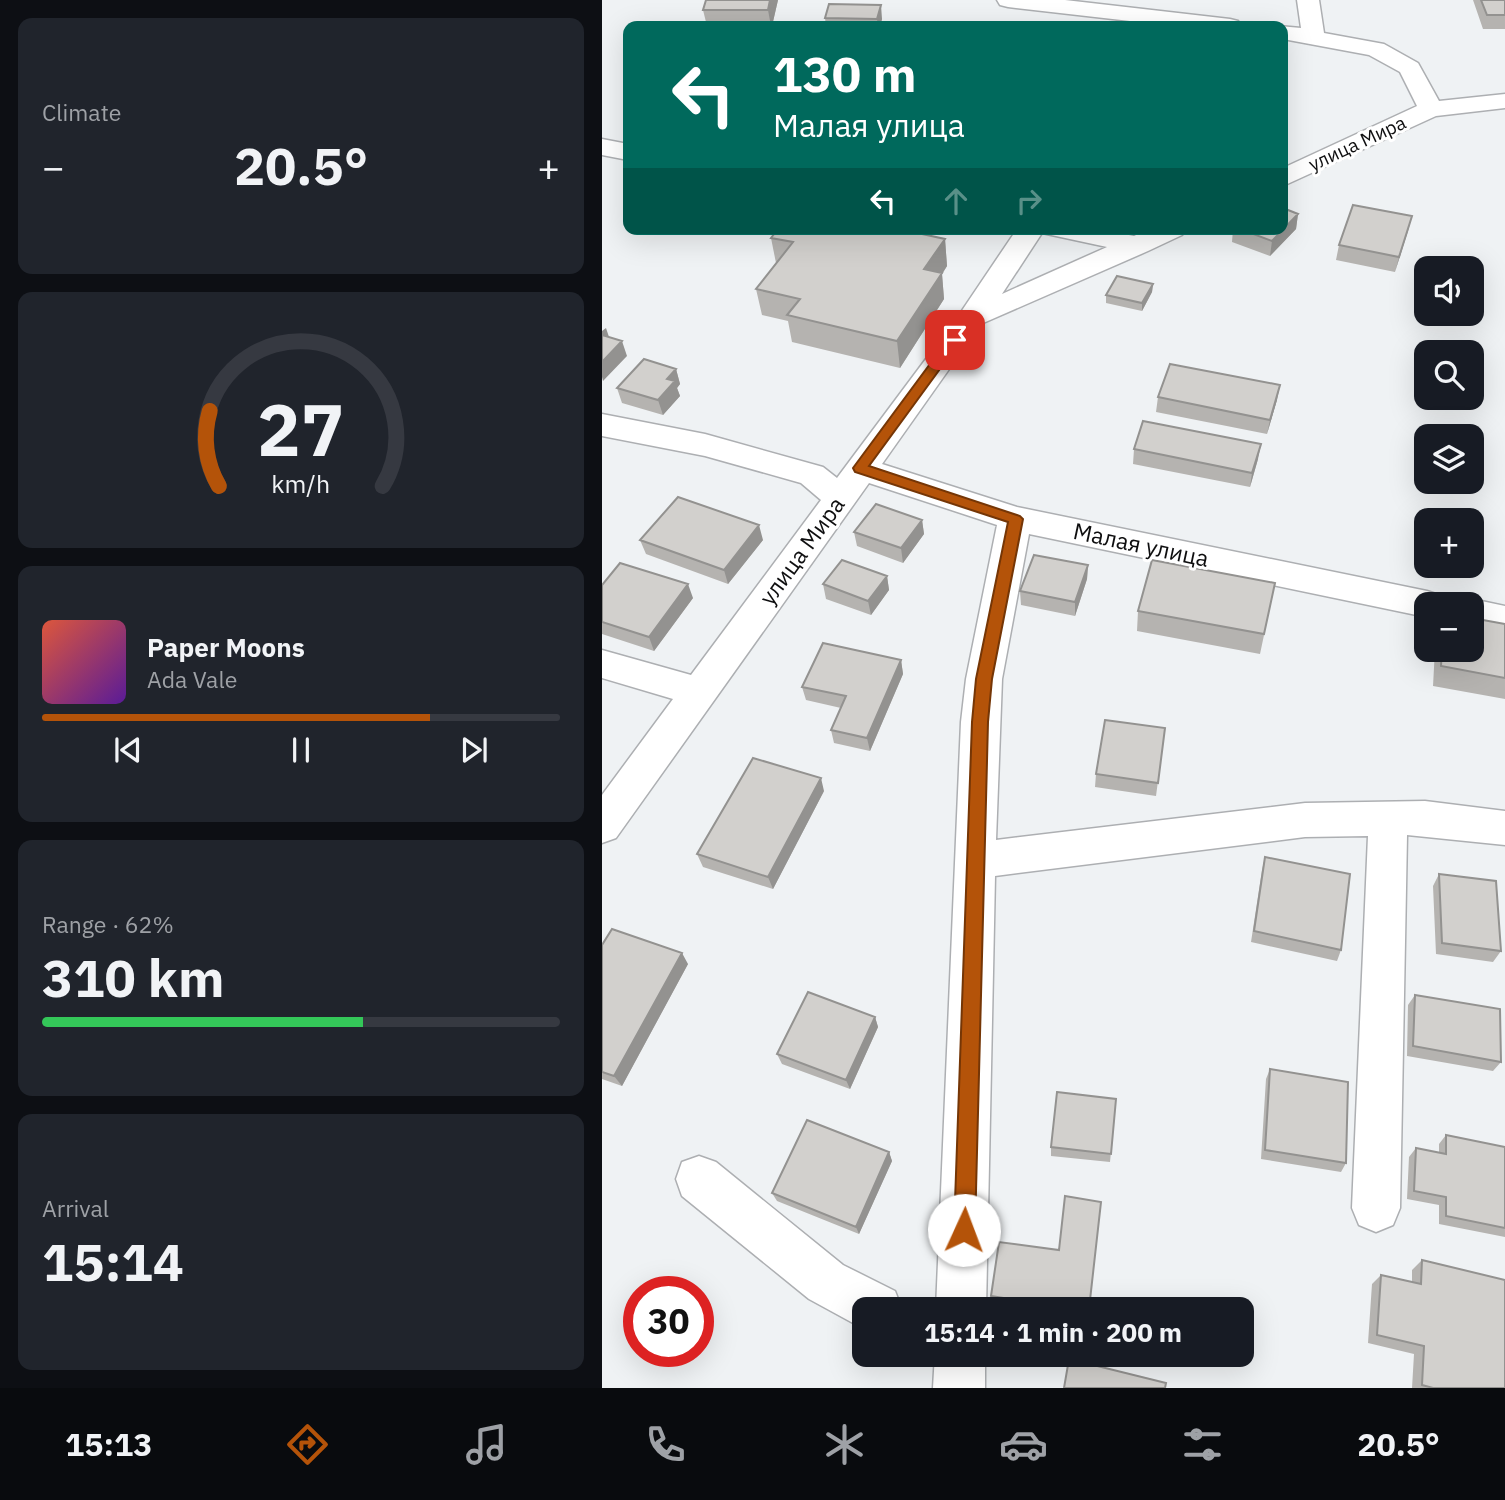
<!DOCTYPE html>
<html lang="en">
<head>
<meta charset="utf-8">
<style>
  body { margin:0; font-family:"IBM Plex Sans",sans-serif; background:#20242c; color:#f1f3f6; height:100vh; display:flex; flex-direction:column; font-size:26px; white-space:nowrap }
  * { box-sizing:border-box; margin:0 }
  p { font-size:23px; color:#9ea1a6 }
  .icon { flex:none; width:38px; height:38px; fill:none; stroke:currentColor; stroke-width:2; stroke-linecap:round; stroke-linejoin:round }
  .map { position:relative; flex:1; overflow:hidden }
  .sheet { display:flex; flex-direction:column; gap:18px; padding:18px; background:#0d0f14; width:602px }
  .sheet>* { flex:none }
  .hud { position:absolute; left:21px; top:21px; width:665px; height:214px; border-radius:14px; box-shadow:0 7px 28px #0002; background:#00695c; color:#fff; overflow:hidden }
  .tools { position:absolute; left:812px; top:256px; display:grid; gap:14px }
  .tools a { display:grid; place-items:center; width:70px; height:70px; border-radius:14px; background:#171b24; box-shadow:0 7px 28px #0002; font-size:35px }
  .speed { position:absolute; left:21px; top:1276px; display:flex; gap:14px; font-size:35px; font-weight:700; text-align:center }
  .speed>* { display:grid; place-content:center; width:91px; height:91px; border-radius:50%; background:#171b24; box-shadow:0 7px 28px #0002; line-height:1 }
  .speed .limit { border:10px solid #d22; background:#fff; color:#111 }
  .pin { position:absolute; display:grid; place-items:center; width:60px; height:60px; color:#fff; margin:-30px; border-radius:14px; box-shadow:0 4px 10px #0006 }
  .me { position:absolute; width:77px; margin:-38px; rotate:2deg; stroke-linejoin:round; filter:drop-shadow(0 0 5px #0008) }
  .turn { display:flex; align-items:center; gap:24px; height:147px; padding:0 35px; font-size:32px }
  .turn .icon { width:91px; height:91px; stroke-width:2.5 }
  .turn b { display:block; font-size:49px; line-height:60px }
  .lanes { display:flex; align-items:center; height:66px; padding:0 35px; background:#0003; justify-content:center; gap:35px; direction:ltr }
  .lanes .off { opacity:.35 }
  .big { font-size:52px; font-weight:700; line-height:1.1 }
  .sheet .widget { flex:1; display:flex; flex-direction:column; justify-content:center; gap:10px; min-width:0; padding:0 24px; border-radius:14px; background:#20242c }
  .sheet .dial { align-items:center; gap:0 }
  .dial svg { height:182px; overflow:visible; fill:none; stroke:#363941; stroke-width:7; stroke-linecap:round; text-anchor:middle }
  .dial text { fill:#f1f3f6; stroke:none }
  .song { display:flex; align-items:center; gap:21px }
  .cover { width:84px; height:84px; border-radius:10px; background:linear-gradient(135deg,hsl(10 70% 55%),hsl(270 70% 35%)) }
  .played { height:7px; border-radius:4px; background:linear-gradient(90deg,#b45309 75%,#363941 75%) }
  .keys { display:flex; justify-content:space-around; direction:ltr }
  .heat { display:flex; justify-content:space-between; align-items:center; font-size:38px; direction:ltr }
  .charge { height:10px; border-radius:5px; background:linear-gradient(90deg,#34c759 62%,#363941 0) }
  .trip { position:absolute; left:250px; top:1297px; width:402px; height:70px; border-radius:14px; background:#171b24; box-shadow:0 7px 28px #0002; font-weight:700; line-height:70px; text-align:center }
  .tab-bar { display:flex; height:112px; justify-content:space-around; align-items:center; background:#090b0e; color:#9ea1a6 }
  .tab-bar .icon { width:49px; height:49px }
  .tab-bar .on { color:#b45309 }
  .tab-bar b { font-size:32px; color:#f1f3f6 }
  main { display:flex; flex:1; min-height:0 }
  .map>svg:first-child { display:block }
</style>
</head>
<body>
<main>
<section class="sheet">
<div class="widget"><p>Climate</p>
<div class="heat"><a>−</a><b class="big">20.5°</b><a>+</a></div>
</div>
<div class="widget dial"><svg viewBox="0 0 100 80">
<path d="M14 69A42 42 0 1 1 86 69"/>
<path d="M14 69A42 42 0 0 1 10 36" stroke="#b45309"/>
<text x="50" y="56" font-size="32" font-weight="700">27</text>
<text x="50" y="72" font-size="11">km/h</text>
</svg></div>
<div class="widget">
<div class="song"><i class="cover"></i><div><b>Paper Moons</b><p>Ada Vale</p></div></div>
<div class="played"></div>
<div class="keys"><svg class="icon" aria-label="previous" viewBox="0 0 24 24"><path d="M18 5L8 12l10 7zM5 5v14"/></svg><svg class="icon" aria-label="pause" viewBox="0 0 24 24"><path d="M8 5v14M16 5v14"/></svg><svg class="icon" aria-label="next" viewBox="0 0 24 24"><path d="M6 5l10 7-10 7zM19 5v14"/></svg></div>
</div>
<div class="widget"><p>Range · 62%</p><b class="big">310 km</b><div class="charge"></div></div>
<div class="widget"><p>Arrival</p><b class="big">15:14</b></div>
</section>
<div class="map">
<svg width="903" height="1388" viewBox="0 0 903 1388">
  <rect width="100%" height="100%" fill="#eff2f4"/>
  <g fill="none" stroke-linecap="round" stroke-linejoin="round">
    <defs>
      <path id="minor" d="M395,0H463L628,19L636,21L639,26H572L406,7L398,5Z
        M695,0H717L722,33L782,44L816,63L837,101L903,94V108L834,116L681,186V168L815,106L798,72L767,55L681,39V26H677L699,28Z
        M0,139L26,144V160L0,155Z
        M415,229H496L532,236L547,229H583L580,235L546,251L379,324L280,464L415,507L825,591L837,595L842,604H824V617L427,534L400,679L394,840L703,803L823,801L903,811V845L805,835L798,1208L791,1225L774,1232L757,1225L750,1208L766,836L703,837L393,876L384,1309H334L359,722L364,679L395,525L267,483L14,838L0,843V795L71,699L0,678V650L89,675L219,500L199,483L103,456L0,436V414L103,434L221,467L235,478L359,312ZM440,233L505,247L400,294Z
        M870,599L903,606V634L870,626V604H857Z
        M97,1156L114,1162L241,1265L293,1291L300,1309H262V1329L207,1299L80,1196L74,1179L80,1162Z
        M333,1354H383V1388H331Z"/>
    </defs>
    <!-- minor casing -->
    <use href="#minor" stroke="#adafb2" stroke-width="3"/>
    <!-- minor -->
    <use href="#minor" fill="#fff" fill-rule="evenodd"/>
  </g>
  <!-- wall -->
  <path fill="#b5b3b0" d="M176,0L170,26H105L101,10Z
    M871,0H903V29H881Z
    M223,18L280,19L278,26H224Z
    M696,214L694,229L668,256L630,242L631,229H681Z
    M810,216L793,272L734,260L737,245Z
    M169,238L343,239L345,266L340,274L342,299L298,368L190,342L186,321L160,315L154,289L174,263Z
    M551,284L550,292L540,311L504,303V295Z
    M74,369L78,384L75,388L78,396L61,415L20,403L15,388Z
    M556,397L675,400L665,434L554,412Z
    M532,449L656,459L648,487L531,464Z
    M320,520L322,534L301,563L255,546L252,532Z
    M38,540H161L126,584L44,554Z
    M486,565L485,579L473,616L419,605L418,591Z
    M285,576L287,590L269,615L224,599L221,584Z
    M673,583L658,654L535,631L536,611Z
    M0,585L91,598L52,651L0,634Z
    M903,624V699L831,686L833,649H870Z
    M299,660L301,674L268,751L232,743L229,730L239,708L204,700L200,687Z
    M563,728L554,796L493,787L494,774Z
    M222,791L171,889L101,867L95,854Z
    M663,857L739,950L735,961L649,942L660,870Z
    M837,874L899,951L891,962L834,954L831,886Z
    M0,945L86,964L20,1086L0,1079Z
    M813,995L899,1062L891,1071L805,1056L806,1005Z
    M273,1017L276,1027L248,1089L180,1064L175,1054Z
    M668,1069L744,1163L739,1172L659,1159L664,1079Z
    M514,1099L508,1162L449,1156V1147Z
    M844,1135L903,1147V1237L837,1224V1205L805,1199L807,1157L814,1148L837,1153V1144Z
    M287,1152L290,1161L257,1234L175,1201L170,1193Z
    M820,1260L903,1388H810L812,1354L766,1343L770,1284L779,1275L810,1282V1270Z
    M389,1296L487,1309H432L390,1303Z"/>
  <!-- shaded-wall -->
  <path fill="#939290" d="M168,0H176L170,26H169L166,10Z
    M279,5L280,19L278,26H276L275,19Z
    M696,214L694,229L668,256L670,241Z
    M810,216L806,231L793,272L797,257Z
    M343,239L345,266L340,274L342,299L298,368L295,341L322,269Z
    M551,284L550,292L540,311V303Z
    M4,328L9,343L0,342V331Z
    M20,341L25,356L1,381L0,377V362Z
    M74,369L78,384L75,388L78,396L61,415L56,400L65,379Z
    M678,385L675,400L665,434L668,420Z
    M659,444L656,459L648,487L650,473Z
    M320,520L322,534L301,563L299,548Z
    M157,525L161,540L126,584L122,570Z
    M486,565L485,579L473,616V602Z
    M285,576L287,590L269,615L266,601Z
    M86,584L91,598L52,651L47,637Z
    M299,660L301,674L268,751L265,738Z
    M219,778L222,791L171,889L166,877Z
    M80,953L86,964L20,1086L12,1076Z
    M273,1017L276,1027L248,1089L244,1080Z
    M287,1152L290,1161L257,1234L254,1227Z"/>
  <!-- building -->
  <path fill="#d2d0cd" stroke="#939290" stroke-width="2" d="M104,0H168L166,10H101Z
    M879,0H903V15H885Z
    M227,4L279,5L275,19L223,18Z
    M751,205L810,216L797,257L737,245Z
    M681,208L696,214L670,241L638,229H681Z
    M176,229H297L343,239L322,269L340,273L295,341L185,315L198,299L154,289L191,242L169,238Z
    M515,276L551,284L540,303L504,295Z
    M0,335L20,341L0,362Z
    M42,359L74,369L65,379L73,381L56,400L15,388Z
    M568,364L678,385L668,420L556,397Z
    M541,421L659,444L650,473L532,449Z
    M76,497L157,525L122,570L38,540Z
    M274,504L320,520L299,548L252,532Z
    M432,555L486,565L473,602L418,591Z
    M240,560L285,576L266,601L221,584Z
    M550,560L673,583L662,634L536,611Z
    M18,563L86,584L47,637L0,622V585Z
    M870,618L903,624V678L839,666L840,649H870Z
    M221,643L299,660L265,738L229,730L244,696L200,687Z
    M503,720L563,728L556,783L494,774Z
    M151,758L219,778L166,877L95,854Z
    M663,857L748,874L739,950L652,931Z
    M837,874L894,881L899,951L840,943Z
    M10,929L80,953L12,1076L0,1072V945Z
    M206,992L273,1017L244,1080L175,1054Z
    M813,995L898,1009L899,1062L811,1046Z
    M668,1069L746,1082L744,1163L663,1150Z
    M455,1092L514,1099L509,1154L449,1147Z
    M205,1120L287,1152L254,1227L170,1193Z
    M844,1135L903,1147V1228L844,1216V1197L812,1191L814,1148L844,1154Z
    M463,1196L499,1202L487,1309H472L389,1296L397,1242L457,1250Z
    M820,1260L903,1280V1388H831L820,1385L822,1346L775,1335L779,1275L819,1284Z
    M467,1359L564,1383L563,1388H462Z"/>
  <!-- route -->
  <path fill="#b45309" stroke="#753606" stroke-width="2" d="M353,336L359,340L357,343L267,466L418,516L421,519L390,679L386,722L373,1230L370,1237L362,1240L355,1237L352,1230L370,722L374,679L406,522L253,472L251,468L348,337Z"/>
  <g text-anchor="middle" stroke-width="6" stroke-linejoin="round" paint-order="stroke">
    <!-- far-street labels -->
    <g font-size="19" fill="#0e0e0f" stroke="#fff">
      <text transform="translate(755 143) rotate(-25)" y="7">улица Мира</text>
    </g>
    <!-- street labels -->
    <g font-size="23" fill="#0e0e0f" stroke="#fff">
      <text transform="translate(539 545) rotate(12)" y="8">Малая улица</text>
      <text transform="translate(200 551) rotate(-54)" y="8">улица Мира</text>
    </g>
  </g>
</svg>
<div class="tools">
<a><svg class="icon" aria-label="sound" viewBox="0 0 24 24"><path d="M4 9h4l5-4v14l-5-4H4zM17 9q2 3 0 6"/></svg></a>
<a><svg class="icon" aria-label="search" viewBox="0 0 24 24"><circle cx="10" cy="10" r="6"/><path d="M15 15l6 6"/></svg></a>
<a><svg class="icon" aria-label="layers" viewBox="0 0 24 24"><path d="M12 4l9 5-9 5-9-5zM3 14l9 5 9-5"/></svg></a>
<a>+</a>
<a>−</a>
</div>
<div class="speed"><div class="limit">30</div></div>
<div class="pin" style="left:353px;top:340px;background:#d93025"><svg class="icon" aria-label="arrive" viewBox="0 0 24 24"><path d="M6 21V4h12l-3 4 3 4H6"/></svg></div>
<svg class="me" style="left:362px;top:1230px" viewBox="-20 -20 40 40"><circle r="19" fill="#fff"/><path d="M0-13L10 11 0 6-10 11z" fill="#b45309"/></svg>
<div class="trip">15:14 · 1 min · 200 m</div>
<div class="hud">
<div class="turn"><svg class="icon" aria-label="left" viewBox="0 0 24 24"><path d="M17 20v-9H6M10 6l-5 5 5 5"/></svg><div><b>130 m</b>Малая улица</div></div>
<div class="lanes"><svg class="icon" aria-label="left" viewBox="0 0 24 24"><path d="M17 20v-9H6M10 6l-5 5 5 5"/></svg><svg class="icon off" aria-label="ahead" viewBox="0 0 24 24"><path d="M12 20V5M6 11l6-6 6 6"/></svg><svg class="icon off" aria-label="right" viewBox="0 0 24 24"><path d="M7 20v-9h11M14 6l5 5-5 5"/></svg></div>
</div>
</div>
</main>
<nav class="tab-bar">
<b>15:13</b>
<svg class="icon on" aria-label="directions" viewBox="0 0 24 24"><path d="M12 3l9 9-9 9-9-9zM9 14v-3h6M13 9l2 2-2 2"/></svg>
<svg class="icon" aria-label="music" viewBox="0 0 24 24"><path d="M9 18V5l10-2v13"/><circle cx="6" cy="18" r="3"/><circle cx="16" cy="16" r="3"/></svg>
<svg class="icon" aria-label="phone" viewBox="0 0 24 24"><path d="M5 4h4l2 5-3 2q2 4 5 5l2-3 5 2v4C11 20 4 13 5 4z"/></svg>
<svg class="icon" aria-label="climate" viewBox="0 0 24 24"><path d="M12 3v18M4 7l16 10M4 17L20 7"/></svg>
<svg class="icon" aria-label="car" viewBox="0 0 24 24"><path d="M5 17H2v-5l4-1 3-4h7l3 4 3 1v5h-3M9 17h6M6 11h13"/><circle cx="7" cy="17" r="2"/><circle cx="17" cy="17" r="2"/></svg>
<svg class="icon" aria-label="filters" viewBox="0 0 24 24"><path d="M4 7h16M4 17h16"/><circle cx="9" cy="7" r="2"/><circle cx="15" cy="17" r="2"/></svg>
<b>20.5°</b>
</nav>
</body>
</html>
